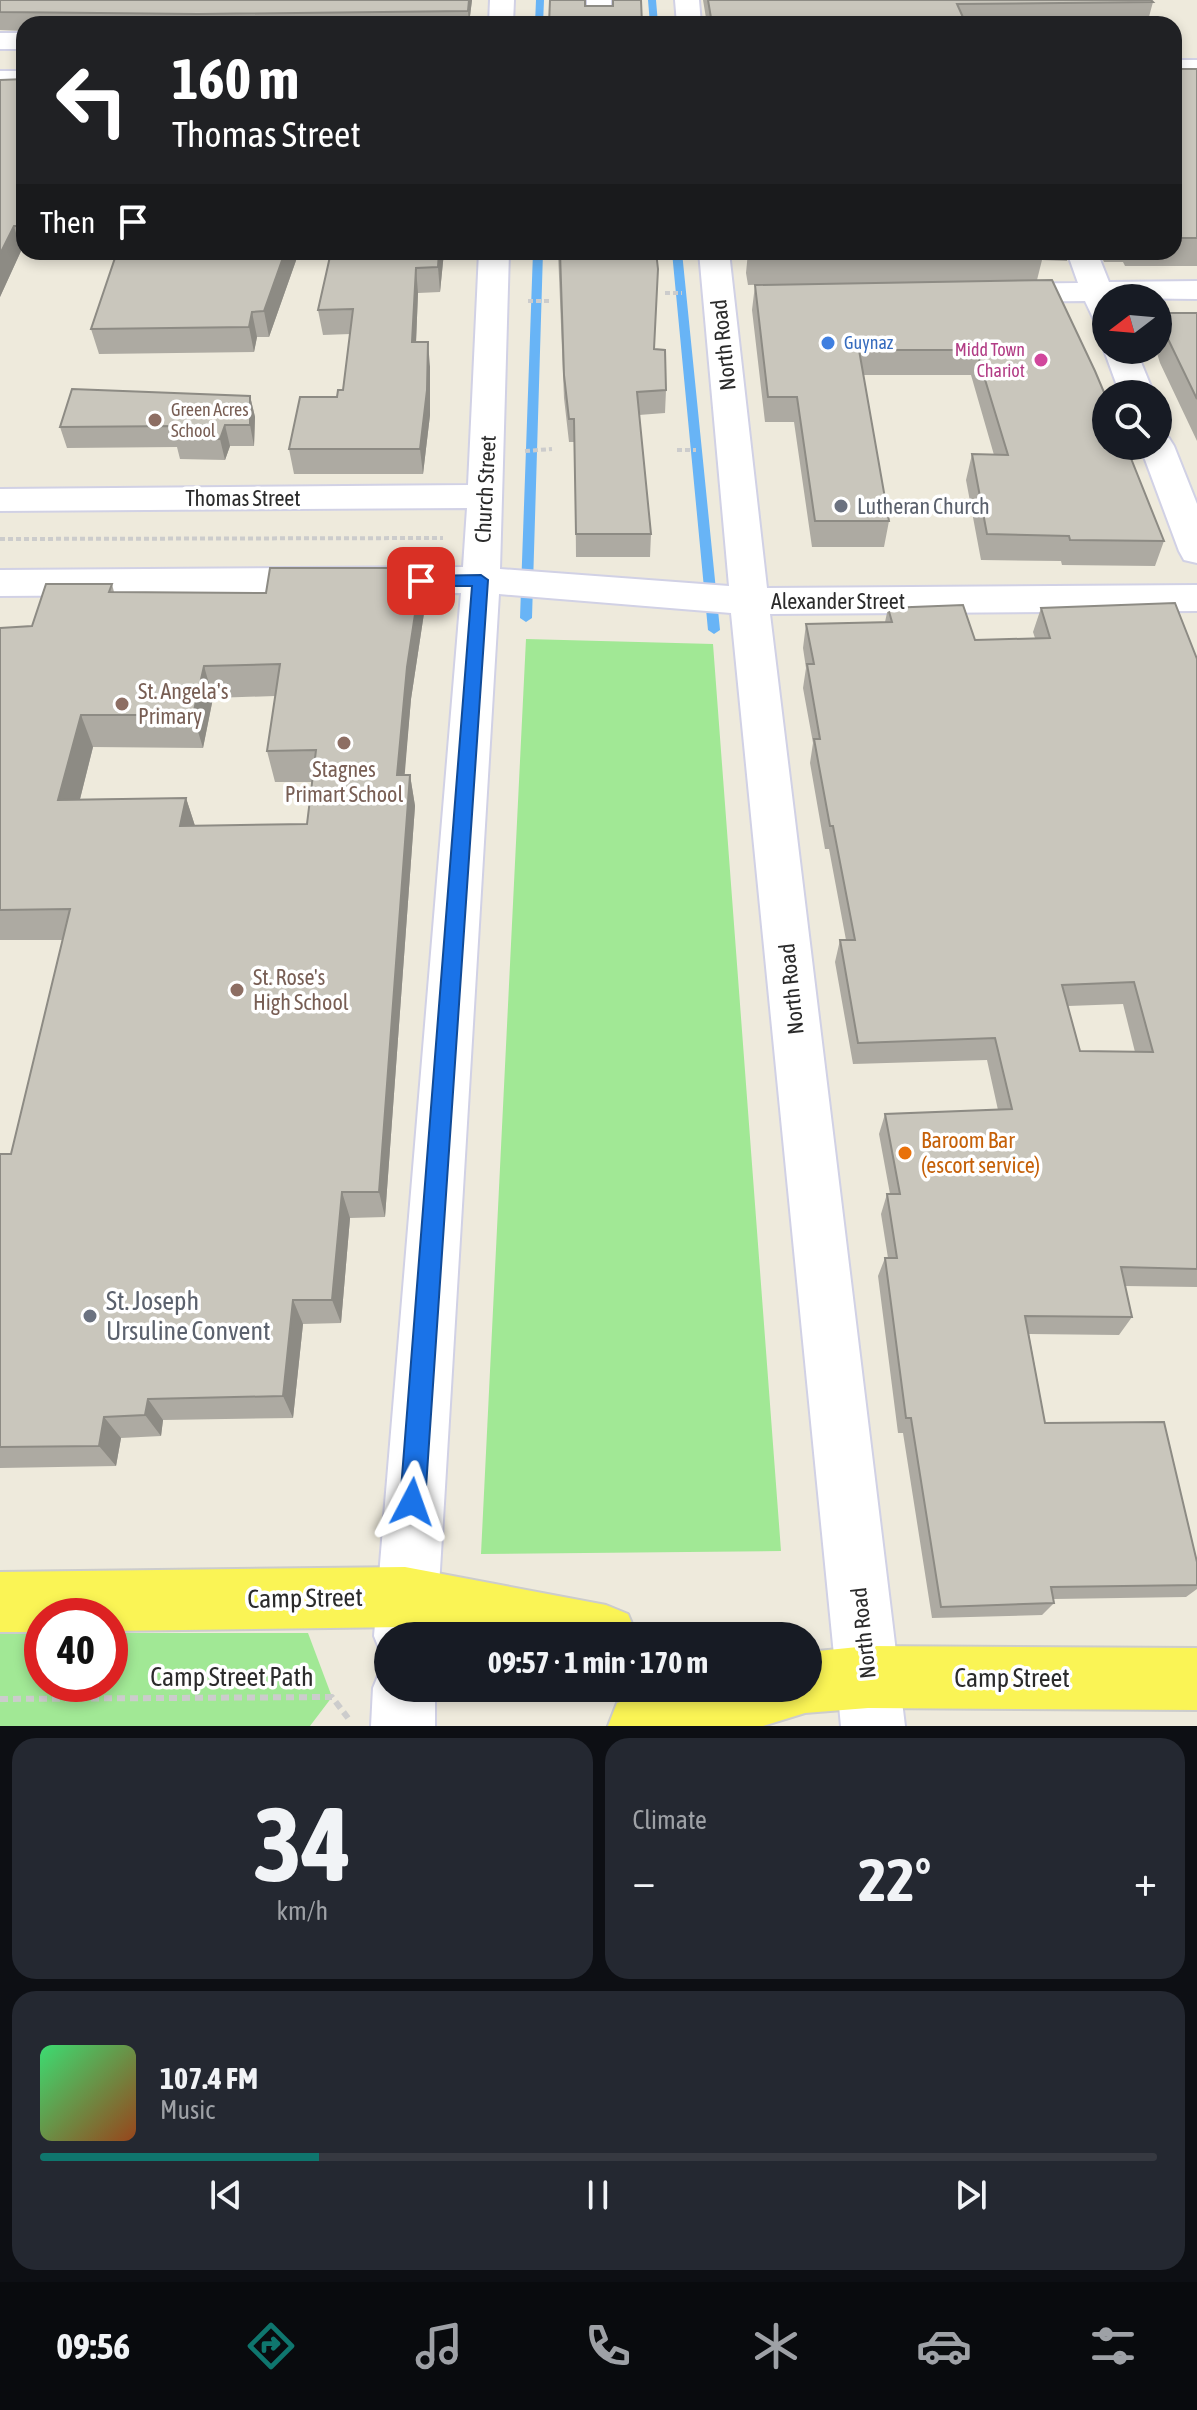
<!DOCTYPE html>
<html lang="en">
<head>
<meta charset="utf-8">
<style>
  body { margin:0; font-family:"Asap Condensed",sans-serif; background:#242831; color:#f1f3f6; height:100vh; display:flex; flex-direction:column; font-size:30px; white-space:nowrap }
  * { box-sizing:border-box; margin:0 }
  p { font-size:26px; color:#9ea1a6 }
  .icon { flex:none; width:44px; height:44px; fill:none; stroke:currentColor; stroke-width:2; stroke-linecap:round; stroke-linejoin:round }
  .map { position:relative; height:1726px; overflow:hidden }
  .panel { display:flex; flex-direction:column; gap:12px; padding:12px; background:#0d0f14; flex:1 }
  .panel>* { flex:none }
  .guide { position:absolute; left:16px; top:16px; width:1166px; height:244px; border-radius:24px; box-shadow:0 4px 12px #0003; background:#202124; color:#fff; overflow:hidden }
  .needle { width:52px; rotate:254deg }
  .controls { position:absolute; left:1092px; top:284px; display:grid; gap:16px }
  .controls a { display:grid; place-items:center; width:80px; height:80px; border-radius:50%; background:#171b24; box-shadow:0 4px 12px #0003; font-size:40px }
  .speed { position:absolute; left:24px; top:1598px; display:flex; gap:16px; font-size:40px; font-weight:700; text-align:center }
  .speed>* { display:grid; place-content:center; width:104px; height:104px; border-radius:50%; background:#171b24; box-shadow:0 4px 12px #0003; line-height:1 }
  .speed .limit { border:12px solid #d22; background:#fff; color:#111 }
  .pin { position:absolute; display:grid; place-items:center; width:68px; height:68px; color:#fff; margin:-34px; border-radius:16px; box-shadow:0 4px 12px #0006 }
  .me { position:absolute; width:88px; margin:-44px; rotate:4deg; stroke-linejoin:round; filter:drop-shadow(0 0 6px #0008) }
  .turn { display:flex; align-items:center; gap:28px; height:168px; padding:0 24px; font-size:36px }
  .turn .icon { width:104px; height:104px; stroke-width:2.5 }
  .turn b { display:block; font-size:56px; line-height:68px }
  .then { display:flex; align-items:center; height:76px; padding:0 24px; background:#0003; gap:16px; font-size:30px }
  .big { font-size:60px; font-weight:700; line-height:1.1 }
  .panel .card { flex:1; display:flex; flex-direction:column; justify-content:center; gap:12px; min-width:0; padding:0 28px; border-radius:24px; background:#242831 }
  .panel .dial { align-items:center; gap:0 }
  .dial b { font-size:104px; line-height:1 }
  .song { display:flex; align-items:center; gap:24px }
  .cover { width:96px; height:96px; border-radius:12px; background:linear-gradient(135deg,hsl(140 70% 55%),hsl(20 70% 35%)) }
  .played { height:8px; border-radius:4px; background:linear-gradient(90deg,#0f766e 25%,#363941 25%) }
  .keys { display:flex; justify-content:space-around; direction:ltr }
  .heat { display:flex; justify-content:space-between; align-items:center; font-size:44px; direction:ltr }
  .panel .tiles { flex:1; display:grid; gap:12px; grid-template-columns:1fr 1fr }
  .card:last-child { grid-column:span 2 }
  .trip { position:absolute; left:374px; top:1622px; width:448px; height:80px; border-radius:40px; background:#171b24; box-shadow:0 4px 12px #0003; font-weight:700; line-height:80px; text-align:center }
  .tabs { display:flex; height:128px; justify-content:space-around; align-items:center; background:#090b0e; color:#9ea1a6 }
  .tabs .icon { width:56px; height:56px }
  .tabs .current { color:#0f766e }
  .tabs b { font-size:36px; color:#f1f3f6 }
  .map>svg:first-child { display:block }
</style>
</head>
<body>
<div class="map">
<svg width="1197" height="1726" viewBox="0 0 1197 1726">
  <rect width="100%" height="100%" fill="#eeeadc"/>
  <!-- green -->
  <path fill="#a1e895" d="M526,639L713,644L781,1551L481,1554Z
    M42,1633V1684H110V1633H308L332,1697L310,1726H0V1634Z"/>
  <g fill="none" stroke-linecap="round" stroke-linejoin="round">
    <!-- stream -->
    <path fill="#68b4f6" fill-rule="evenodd" d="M536,0H544L543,24H535Z
      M648,0H656L658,24H650Z
      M533,252H543L532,618L526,622L520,618Z
      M672,252H682L720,630L714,634L708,630Z"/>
    <defs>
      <path id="minor" d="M490,0H514L513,24H489Z
        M587,0H611V24H587Z
        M675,0H699L701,24H677Z
        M0,33H24V49H0Z
        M1174,60H1197V76H1174Z
        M0,71H24V87H0Z
        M479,252H509L500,569L729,586L699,252H729L767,588L1197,585V611L770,614L905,1726H841L731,613L499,594L436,1636H388V1660L383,1658L374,1636L461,593L0,596V570L463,567L467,508L0,511V489L468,485Z
        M1067,252H1097L1109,282L1197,281V299L1106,298V324L1095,322L1085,301L999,302L988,300L983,293L988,286L999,284L1078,283Z
        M1106,347V350H1136L1154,394H1120L1104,350Z
        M1158,436L1169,438L1174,446L1197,504V563L1184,560L1179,551L1140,446H1158Z
        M388,1663V1688H435V1726H371L373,1688L382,1666Z"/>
      <path id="major" d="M405,1567L606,1605L628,1614L637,1636H449L405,1627L110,1631V1616H42V1632H0V1572Z
        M868,1646L1197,1648V1710L868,1708L805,1713L763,1726H608L617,1703L664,1688H808V1652Z"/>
    </defs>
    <!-- minor casing -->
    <use href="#minor" stroke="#d1d1e5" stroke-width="4"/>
    <!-- major casing -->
    <use href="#major" stroke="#ccc" stroke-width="4"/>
    <!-- path-far1 -->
    <path stroke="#ccc" stroke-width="4" stroke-dasharray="5 3" stroke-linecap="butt" d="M665,293H682
      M528,301H551
      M677,450H696
      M525,451L552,449
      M0,539L443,538"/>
    <!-- path -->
    <path stroke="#ccc" stroke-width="6" stroke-dasharray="8 5" stroke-linecap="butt" d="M0,1699L332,1697L348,1718"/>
    <!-- minor -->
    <use href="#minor" fill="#fff" fill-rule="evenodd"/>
    <!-- major -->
    <use href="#major" fill="#faf455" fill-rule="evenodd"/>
  </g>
  <!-- wall -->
  <path fill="#adaaa2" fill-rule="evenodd" d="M0,0H472L469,24H24V31L0,30Z
    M703,0H984L1153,2L1147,24H707Z
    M1174,69H1197V266H1125L1123,262H1104L1099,252H1174Z
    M24,79V251H21L0,297V80Z
    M299,252L269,337H257L254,352L99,354L91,329Z
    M444,252L440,292L418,293L416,342L430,367V415L423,474H294L289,449L343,390L350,334L323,335L318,310Z
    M558,252H656L654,350L666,390L665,413L639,415L651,534L650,557H576L575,442H569L564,398Z
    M748,252H1069L1067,261L1042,260L1037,280L1164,541L1155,566L1062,565L1061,561L981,560L966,480L972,454L994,455L971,375H863L889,521L884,547H812L794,422H765L752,310L755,285L776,284L748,285L746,273Z
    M1159,313H1197V441L1160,363L1156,350H1158Z
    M250,396L255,417L254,446H230L225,460L180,459L177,447L67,448L60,427Z
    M422,568L426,600L411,699L404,775H410L415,806L385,1217L350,1218L341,1323L303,1324L293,1418L163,1420L161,1436L121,1438L116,1466L0,1468V1154H11L63,940H0V628L32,626L112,584L114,592L266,593ZM275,696L267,751L275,782H312L307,824L195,826L186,798L80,799L93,747L203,748L213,698Z
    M888,608L975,640L1035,638L1033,632L1041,608L1197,659V1287L1125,1286L1132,1317L1119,1335L1029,1334L1045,1423L1197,1562V1589L1186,1597L1054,1599V1603L1042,1615L932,1618L903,1433H898L878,1276L885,1258H888L881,1214L887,1194H890L879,1134L885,1114L998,1110L987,1060L853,1064L835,962L840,940H846L829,849H825L810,763L813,743L803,688L806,668L803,648L806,624L885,622ZM1123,1004L1135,1052L1080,1051L1068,1006Z"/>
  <!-- shaded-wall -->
  <path fill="#8d8b84" d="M469,0H472L469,24L468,11Z
    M14,226L21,251L0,297V254Z
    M285,252H299L269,337L264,311Z
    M439,252H444L440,292L438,267Z
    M416,268L418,293L415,367L412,342Z
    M252,312L257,337L254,352L249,327Z
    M428,342L430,367V415L423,474L420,449Z
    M250,396L255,417L254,446L250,425Z
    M225,425L230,446L225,460L220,439Z
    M422,568L426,600L411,699L402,807L397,775L407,667Z
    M204,666L213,698L203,748L193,715Z
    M81,715L93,747L72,831L58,800Z
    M410,775L415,806L385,1217L379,1192Z
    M186,798L196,829L180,826Z
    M342,1192L350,1218L341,1323L332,1300Z
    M293,1300L303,1324L293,1418L283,1396Z
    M148,1399L163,1420L161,1436L145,1415Z
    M104,1417L121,1438L116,1466L99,1446Z"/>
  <!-- building -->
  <path fill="#c9c6bc" stroke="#8d8b84" stroke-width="2" fill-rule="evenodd" d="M0,0H469L468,11L198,14L0,12Z
    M550,0H585V6H613V0H641L642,24H549Z
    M708,0H1151L1153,2L957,4L966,24H712Z
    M1174,69H1197V238H1174Z
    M24,79V226H14L0,254V80Z
    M117,252H285L264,311L252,312L249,327L91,329Z
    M331,252H439L438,267L416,268L412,342H428L427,390L420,449H289L300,397H337L338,390H343L353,309L318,310Z
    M560,252H656L658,269L654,349L665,350L666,390L637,392L651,534H576L574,419H569L564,375Z
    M750,252H1043L1044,253L751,257Z
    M1052,280L1095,371L1106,397V446H1126L1164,541L1070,540L1069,536L987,534L972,454L1008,455L976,350H859L889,521H815L797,397H768L755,285Z
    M1159,313H1197V399L1168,339Z
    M72,389L250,396V425H225L220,439L174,437L179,426L60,427Z
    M270,568H422L407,667L397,775H410L379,1192H342L332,1300H293L283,1396L148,1399L145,1415L104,1417L99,1446L0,1447V1154H11L70,909L0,910V628L32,626L46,584H112L109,592L266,593ZM280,664L267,751L316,750L307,824L180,826L186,798L58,800L81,715H193L204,666Z
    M1175,603L1197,659V1269L1121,1267L1132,1317L1025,1316L1045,1423L1164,1422L1197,1562V1585L1051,1587L1054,1603L941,1607L911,1418H906L885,1258H897L887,1194H900L885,1114L1012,1109L995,1038L858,1043L840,940H855L833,826H830L814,739H820L807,664H814L806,624L892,622L888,608L963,605L975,640L1050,638L1041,608ZM1134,982L1153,1052L1080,1051L1062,985Z"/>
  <!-- route -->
  <path fill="#1a73e8" stroke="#114b97" stroke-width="2" d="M481,575L488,580L425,1502L421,1511L412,1514L404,1511L400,1502L472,586H421L413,581L421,576Z"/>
  <!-- markers -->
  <circle fill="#3f7fe0" stroke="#fff" stroke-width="3" cx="828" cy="343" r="8"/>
  <circle fill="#d1479c" stroke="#fff" stroke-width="3" cx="1041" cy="360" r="8"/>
  <g fill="#8d6e63" stroke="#fff" stroke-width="3">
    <circle cx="155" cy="420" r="8"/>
    <circle cx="122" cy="704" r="8"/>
    <circle cx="344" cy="743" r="8"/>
    <circle cx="237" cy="990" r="8"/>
  </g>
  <g fill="#6b7280" stroke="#fff" stroke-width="3">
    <circle cx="841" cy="506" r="8"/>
    <circle cx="90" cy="1316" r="8"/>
  </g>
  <circle fill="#e8710a" stroke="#fff" stroke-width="3" cx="905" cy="1153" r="8"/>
  <g text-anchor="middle" stroke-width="7" stroke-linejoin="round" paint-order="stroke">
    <!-- far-shop labels -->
    <g font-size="18" fill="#366cbe" stroke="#fff" text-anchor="start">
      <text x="844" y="349">Guynaz</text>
    </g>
    <!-- far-hotel labels -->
    <g font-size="18" fill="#b23c85" stroke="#fff" text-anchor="end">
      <text x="1025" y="356">Midd Town<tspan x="1025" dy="21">Chariot</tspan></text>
    </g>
    <!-- far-education labels -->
    <g font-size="18" fill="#785e54" stroke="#fff" text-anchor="start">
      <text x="171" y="416">Green Acres<tspan x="171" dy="21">School</tspan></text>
    </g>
    <!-- street labels -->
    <g font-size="22" fill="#2b2b2b" stroke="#fff">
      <text transform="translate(723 345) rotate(-96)" y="8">North Road</text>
      <text transform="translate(485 489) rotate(-87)" y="8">Church Street</text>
      <text x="243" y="506">Thomas Street</text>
      <text x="838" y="609">Alexander Street</text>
      <text transform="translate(791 989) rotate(-96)" y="8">North Road</text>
      <text transform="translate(863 1633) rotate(-96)" y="8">North Road</text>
    </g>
    <!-- worship labels -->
    <g font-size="22" fill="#5b616d" stroke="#fff" text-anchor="start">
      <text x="857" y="514">Lutheran Church</text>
    </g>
    <!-- education labels -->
    <g font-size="22" fill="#785e54" stroke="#fff" text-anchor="start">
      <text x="138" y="699">St. Angela's<tspan x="138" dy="25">Primary</tspan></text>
      <text x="344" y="777" text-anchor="middle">Stagnes<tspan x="344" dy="25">Primart School</tspan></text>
      <text x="253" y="985">St. Rose's<tspan x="253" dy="25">High School</tspan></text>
    </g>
    <!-- food labels -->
    <g font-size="22" fill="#c56008" stroke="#fff" text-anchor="start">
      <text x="921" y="1148">Baroom Bar<tspan x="921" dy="25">(escort service)</tspan></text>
    </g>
    <!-- near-worship labels -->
    <g font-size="26" fill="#5b616d" stroke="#fff" text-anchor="start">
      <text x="106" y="1310">St. Joseph<tspan x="106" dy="30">Ursuline Convent</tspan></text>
    </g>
    <!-- near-street labels -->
    <g font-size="26" fill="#2b2b2b" stroke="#fff">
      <text transform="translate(305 1598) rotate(-1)" y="9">Camp Street</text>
      <text x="232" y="1686">Camp Street Path</text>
      <text x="1012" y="1687">Camp Street</text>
    </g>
  </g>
</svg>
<div class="controls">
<a><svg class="needle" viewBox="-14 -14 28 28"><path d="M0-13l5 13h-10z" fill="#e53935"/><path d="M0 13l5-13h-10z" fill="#9ea1a6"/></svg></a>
<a><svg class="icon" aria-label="search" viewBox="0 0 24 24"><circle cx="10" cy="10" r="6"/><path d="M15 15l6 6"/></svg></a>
</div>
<div class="speed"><div class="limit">40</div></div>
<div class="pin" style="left:421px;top:581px;background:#d93025"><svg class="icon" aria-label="arrive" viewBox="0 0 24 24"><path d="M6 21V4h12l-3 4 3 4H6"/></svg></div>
<svg class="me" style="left:412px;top:1502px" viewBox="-20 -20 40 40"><path d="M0-17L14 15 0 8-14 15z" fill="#1a73e8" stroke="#fff" stroke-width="4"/></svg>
<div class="trip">09:57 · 1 min · 170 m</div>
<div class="guide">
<div class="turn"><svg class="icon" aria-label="left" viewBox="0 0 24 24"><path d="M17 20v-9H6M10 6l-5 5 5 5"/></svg><div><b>160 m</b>Thomas Street</div></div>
<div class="then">Then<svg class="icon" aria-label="arrive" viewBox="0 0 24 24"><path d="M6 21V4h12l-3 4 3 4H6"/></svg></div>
</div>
</div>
<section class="panel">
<div class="tiles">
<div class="card dial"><b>34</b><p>km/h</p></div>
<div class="card"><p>Climate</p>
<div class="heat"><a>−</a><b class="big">22°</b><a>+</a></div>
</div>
<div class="card">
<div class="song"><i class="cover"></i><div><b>107.4 FM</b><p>Music</p></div></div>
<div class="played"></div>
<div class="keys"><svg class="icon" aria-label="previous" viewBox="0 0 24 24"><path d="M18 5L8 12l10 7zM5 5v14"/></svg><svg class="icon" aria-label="pause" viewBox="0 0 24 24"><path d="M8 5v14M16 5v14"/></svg><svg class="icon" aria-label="next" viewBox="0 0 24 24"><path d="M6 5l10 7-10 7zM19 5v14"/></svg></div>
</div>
</div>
</section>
<nav class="tabs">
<b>09:56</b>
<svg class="icon current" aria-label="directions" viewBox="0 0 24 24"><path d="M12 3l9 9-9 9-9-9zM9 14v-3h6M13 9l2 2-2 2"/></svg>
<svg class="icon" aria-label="music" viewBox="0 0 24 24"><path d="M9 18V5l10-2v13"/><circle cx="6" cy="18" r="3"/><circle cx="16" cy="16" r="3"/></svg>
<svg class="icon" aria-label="phone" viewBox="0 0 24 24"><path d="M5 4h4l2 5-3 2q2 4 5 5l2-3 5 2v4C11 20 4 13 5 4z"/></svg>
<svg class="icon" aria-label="climate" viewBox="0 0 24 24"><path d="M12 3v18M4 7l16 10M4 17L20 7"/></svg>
<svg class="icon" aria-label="car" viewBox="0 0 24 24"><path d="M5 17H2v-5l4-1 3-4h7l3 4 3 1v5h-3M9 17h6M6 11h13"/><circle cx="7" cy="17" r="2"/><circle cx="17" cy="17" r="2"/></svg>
<svg class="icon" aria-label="filters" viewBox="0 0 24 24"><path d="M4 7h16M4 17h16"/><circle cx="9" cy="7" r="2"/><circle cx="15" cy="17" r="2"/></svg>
</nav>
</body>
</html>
